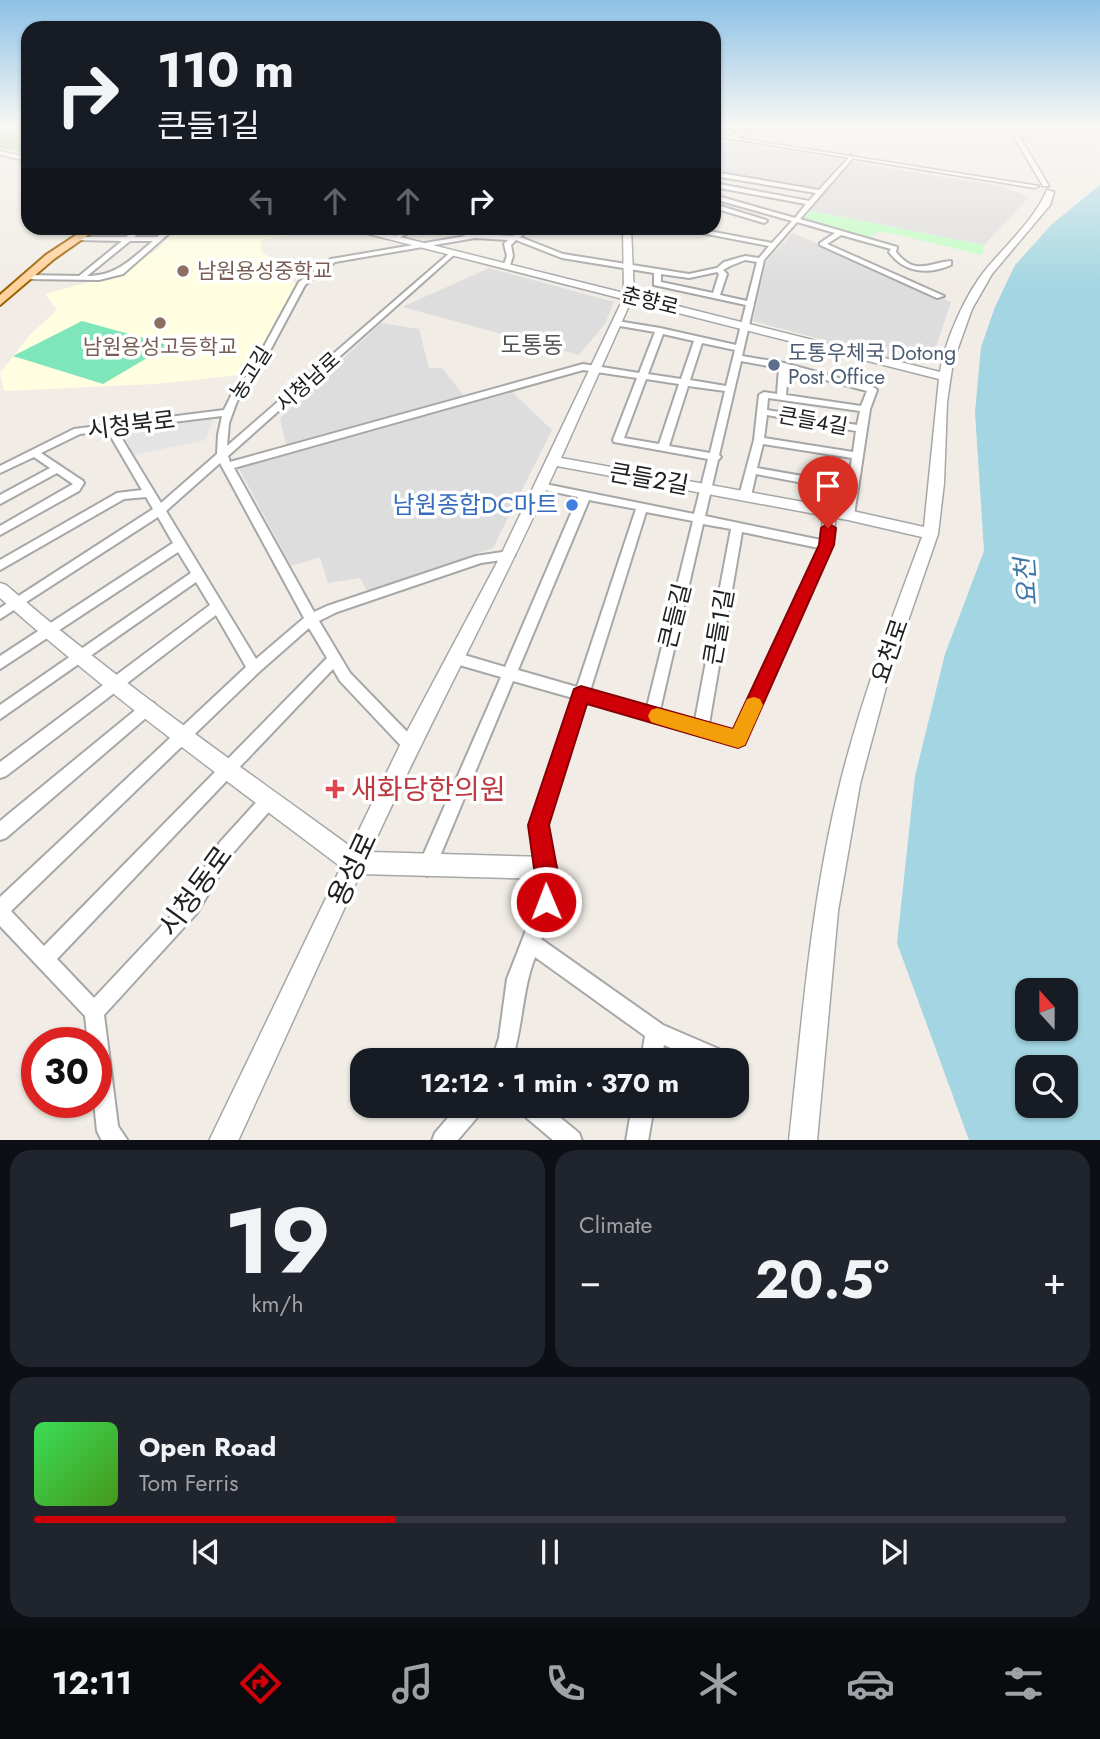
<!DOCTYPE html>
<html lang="en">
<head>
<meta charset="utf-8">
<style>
  body { margin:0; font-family:Jost,"Noto Sans KR",sans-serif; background:#20242c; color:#f1f3f6; height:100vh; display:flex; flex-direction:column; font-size:26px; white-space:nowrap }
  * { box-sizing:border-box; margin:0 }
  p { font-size:23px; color:#9ea1a6 }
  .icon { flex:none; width:38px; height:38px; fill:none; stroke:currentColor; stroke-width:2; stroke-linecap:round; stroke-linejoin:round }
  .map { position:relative; height:1140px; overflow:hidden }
  .side { display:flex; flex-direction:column; gap:10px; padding:10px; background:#0d0f14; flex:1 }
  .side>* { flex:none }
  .banner { position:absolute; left:21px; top:21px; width:700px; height:214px; border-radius:21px; box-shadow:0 2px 5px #0004; background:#171b24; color:#f1f3f6; overflow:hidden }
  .needle { width:46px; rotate:339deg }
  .buttons { position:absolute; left:1015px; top:978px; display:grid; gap:14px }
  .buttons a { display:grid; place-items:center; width:63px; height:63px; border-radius:14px; background:#171b24; box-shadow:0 2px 5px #0004; font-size:35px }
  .speed { position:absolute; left:21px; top:1027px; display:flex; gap:14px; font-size:35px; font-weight:700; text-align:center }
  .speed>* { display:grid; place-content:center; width:91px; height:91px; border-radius:50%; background:#171b24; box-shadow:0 2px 5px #0004; line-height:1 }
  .speed .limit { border:10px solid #d22; background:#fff; color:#111 }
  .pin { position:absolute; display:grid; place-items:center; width:60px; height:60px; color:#fff; margin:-72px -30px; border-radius:50% 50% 50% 0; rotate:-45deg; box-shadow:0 0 7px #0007 }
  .pin .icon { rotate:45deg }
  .me { position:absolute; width:77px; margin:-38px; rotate:359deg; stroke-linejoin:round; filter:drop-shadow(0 0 5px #0008) }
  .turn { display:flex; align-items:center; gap:24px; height:147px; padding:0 21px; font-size:32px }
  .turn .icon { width:91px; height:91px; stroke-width:2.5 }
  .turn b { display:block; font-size:49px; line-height:60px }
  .lanes { display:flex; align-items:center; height:66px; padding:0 21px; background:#0003; justify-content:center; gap:35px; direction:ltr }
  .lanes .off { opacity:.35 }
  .big { font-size:52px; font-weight:700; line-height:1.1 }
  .side .card { flex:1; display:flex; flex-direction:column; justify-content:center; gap:10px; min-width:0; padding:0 24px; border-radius:21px; background:#20242c }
  .side .dial { align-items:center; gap:0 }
  .dial b { font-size:91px; line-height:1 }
  .song { display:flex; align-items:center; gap:21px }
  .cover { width:84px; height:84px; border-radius:10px; background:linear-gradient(135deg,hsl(130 70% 55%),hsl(100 70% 35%)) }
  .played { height:7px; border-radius:4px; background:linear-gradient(90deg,#d00008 35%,#363941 35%) }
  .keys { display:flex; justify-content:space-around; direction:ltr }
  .heat { display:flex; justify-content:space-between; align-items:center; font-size:38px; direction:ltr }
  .side .tiles { flex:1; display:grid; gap:10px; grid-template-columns:1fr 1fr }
  .card:last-child { grid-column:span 2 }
  .trip { position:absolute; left:350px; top:1048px; width:399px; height:70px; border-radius:21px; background:#171b24; box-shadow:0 2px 5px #0004; font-weight:700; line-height:70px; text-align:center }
  .tab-bar { display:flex; height:112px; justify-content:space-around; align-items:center; background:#090b0e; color:#9ea1a6 }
  .tab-bar .icon { width:49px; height:49px }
  .tab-bar .current { color:#d00008 }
  .tab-bar b { font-size:32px; color:#f1f3f6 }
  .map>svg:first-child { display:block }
</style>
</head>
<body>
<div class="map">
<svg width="1100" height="1141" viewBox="0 0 1100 1141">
  <rect width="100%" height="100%" fill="#f1ede6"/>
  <!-- residential -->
  <path fill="#dedddd" d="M733,142L842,159L818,188L714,172V148Z
    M849,162L1000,186L1029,197L984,245L807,210Z
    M793,233L951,302L931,362L912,364L753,321L766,262Z
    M489,268L614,302L605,324L579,355L402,307Z
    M381,323L419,329L429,368H442L465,397L286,445L280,418Z
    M510,390L552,430L493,548L367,591L360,578L328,583L320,557L291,566L238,467Z"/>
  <!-- education -->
  <path fill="#fffee1" d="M176,228H311L304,233L261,240V252L273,259L257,269L266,277L284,274L297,285L251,371L231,376L154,384L4,391L0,373L29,336L57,310L45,294L122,273L158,249Z"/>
  <!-- forest -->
  <path fill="#acd497" d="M4,127H28V153L0,148V128Z"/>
  <!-- park -->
  <path fill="#c0fec3" d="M807,210L984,245L982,255L895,234L879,232L866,239L799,220Z"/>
  <!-- pitch -->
  <path fill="#7ee6ba" d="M82,321L169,345L103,384L13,356Z"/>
  <!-- parking -->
  <path fill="#e4e4e4" d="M214,414L206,440L128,456L110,427Z"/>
  <!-- water -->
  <path fill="#a3d6e2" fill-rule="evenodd" d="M1100,185V1140H969L897,943L915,776L945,654L984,551L975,412L981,347L995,307L1015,265L1052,224ZM1027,990H1066V1029H1027ZM1027,1068H1066V1106H1027Z"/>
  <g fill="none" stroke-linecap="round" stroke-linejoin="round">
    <defs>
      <path id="minor" d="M730,127H735L745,134L741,135Z
        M851,155L853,158L800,219L897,247L896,252C915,276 928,263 951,261V265C928,275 904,273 889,252L891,249L841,235L827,244L944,296L937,298L820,245V243L835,233L797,222L764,260L742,356L784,363L875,388L877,390L870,409L854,515L848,519L842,515L846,491L756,474L751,496L749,499H741L739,496L754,440L759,395L764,392L777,394L779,368L741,361L719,455L721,457L718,460L705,516L821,540L824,512L830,508L836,512L832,545L743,744L738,746L586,702L547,825L555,868V902L541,939L663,1025L728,1053L731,1060H698L664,1045L661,1060H641L645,1036L535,957C522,990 523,1026 512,1060H492L499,1038L507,979L537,902V868L531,825L573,698L513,681L433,873L427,876L421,873L418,867L501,677L449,662L447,658L449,654L454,652L505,667L578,497L536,488L535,486L536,484L540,483L694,514L708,459L614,442L613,440L637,378L583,370L234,468L314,612L327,606L476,556L509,551L515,555L509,559L481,563L337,612L319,621L350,673L415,740L418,745L415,750L410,752L405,750L340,681L333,669L57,959L94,998L185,901L220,842L262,796L268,793L274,796L276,801L274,806L232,854L197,913L104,1015L118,1126L128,1141H102L97,1131L94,1102H96V1043H88L85,1016L0,926V897L246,667L216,615L6,776L0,778V762L210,605L196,582L0,719V705L191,573L178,552L0,669V656L173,543L158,517L0,619V608L153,509L146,497L124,499L0,570V560L117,493L142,490L107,430L80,434L41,453L83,481L84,483L79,491L0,535V526L73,484L57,473L0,504V495L50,468L34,457L0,473V466L74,429L224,410L234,390L250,372L299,282L331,259L466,236L445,229L444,228H452L475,234L513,236L524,228H530L520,237L563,254L689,274L717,268L724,262L745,256L759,258L769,246L686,230L683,228H693L772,243L792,221L714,199V195L795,218L806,204L714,187V183L809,201L816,193L714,176V172L819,190ZM475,238L508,240L504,244L507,256L503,267L510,265L513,256L511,245L516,240L562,258L654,273V285L746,305L736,345L660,328L617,321L613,323L614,325L655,332L639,373L583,364L230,462L228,456L457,252L452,251L227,446L229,423L237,401L258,373L305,285L335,262ZM745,260L757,262L747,301L720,295L727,274L723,270L730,266ZM717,272L719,274L713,293L661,282V274L689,278ZM663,334L694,341L681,379L648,374ZM702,343L735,350L726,386L690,380ZM788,370L867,391L861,406L786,395ZM646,379L679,384L659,444L624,438ZM688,386L725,391L710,453L669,446ZM768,398L860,411L857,425L767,410ZM767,415L856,431L853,452L764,438ZM222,416L218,435L217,454L161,503L116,429ZM763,444L852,458L848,484L757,468ZM220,463L304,618L256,659L166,511ZM589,500L636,509L577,687L518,670ZM646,512L693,521L647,707L590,691ZM703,524L731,529L695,720L660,710ZM742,532L819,548L734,731L709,724ZM309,628L327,658L44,946L11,911L259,672Z
        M714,204L766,220L767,221L764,223L714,208Z
        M138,228H144L134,237H157L169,228H175L123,274L99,280L27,279L23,277L27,275L79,276L122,241L76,240L74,239V237H126ZM130,241H153C131,259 117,276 87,276Z
        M413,228H420L398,238L393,237Z
        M149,701L154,703L156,707L154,711L6,838L0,840V821L144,703Z
        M458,1106H483L480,1114L457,1141H432L435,1133Z
        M519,1106H546L579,1133L582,1141H554L522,1114Z
        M632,1106H654L648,1141H626Z"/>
      <path id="tertiary" d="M758,127H766L737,138L1039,186L1035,188L714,136V132L730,136Z
        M1008,127H1014L1049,186H1043Z
        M0,151L28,157V161L0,155Z
        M1047,190L1054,192L1050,205L992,274L972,309L953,362L947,402L944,483L938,534L889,676L860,784L838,911L817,1141H789C802,1021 811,900 840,784C861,699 892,618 922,537L848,520L557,466C498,596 430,722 370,852L546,857L554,860L557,868L554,876L546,879L360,874L238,1141H209L341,867C226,780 108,695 0,598V583L6,585C115,679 234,762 351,847L403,739L501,555L623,299L353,230L352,228H364L624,293L623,228H631L634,295L940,372C945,340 966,293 987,268C1008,243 1034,220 1047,190ZM631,301L939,379L924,527L848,510L561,458Z"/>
      <path id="primary" d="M87,228H98L54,259L0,305V295L46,255Z"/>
    </defs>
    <!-- minor casing -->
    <use href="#minor" stroke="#a7a7a7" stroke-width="4"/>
    <!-- tertiary casing -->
    <use href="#tertiary" stroke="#a7a7a7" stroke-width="3"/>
    <!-- primary casing -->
    <use href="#primary" stroke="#9c6200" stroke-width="4"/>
    <!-- minor -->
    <use href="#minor" fill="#fff" fill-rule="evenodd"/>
    <!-- tertiary -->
    <use href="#tertiary" fill="#fff" fill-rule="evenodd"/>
    <!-- primary -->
    <use href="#primary" fill="#ffd19d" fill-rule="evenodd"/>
  </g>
  <!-- sky -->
  <linearGradient id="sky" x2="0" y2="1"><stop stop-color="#8cc2e6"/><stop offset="0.44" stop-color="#f9f7f4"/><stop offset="1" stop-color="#f9f7f4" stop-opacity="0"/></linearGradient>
  <rect width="1100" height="286" fill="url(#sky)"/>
  <!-- route -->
  <path fill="#d00008" stroke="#870005" stroke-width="2" d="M828,523L836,528L834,545L745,745L738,748L587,704L549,825L557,868L558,902L554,910L546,913L538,910L534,902V868L528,825L574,689L581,686L733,729L819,545L821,528Z"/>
  <!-- slow -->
  <path fill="#f59e0b" d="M754,697L760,699L763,705L745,745L738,748L657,724L651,722L648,716L651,710L657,708L733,729L747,699Z"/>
  <!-- markers -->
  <g fill="#8d6e63" stroke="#fff" stroke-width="2.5">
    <circle cx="183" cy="271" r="7"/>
    <circle cx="160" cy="323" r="7"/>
  </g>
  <circle fill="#5c6f8a" stroke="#fff" stroke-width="2.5" cx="774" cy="365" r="7"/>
  <circle fill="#3f7fe0" stroke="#fff" stroke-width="2.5" cx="572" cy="505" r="7"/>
  <path fill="#e0444e" stroke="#fff" stroke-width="2.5" d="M331.5 778.5h7v7h7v7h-7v7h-7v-7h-7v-7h7z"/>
  <g text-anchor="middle" stroke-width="7" stroke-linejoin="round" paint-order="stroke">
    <!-- far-education labels -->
    <g font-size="21" fill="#785e54" stroke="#fff" text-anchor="start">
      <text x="197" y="278">남원용성중학교</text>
      <text x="160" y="354" text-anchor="middle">남원용성고등학교</text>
    </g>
    <!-- far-street labels -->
    <g font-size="21" fill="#202020" stroke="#fff">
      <text transform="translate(650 301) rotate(14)" y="7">춘향로</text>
      <text transform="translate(251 373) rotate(-58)" y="7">농고길</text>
      <text transform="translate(308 382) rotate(-42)" y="7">시청남로</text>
      <text transform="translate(813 421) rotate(10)" y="7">큰들4길</text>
    </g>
    <!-- far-service labels -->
    <g font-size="21" fill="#4e5e75" stroke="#fff" text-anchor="start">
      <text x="788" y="360">도통우체국 Dotong<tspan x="788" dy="24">Post Office</tspan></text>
    </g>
    <!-- far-quarter labels -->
    <g font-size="23" fill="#535353" stroke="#fff">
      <text x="532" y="353">도통동</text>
    </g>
    <!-- street labels -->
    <g font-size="24" fill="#202020" stroke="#fff">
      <text transform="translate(131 425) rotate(-7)" y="8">시청북로</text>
      <text transform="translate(649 479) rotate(10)" y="8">큰들2길</text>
      <text transform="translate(675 616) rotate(-76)" y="8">큰들길</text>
      <text transform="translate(719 627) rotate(-80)" y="8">큰들1길</text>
      <text transform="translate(890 651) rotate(-71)" y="8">요천로</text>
    </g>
    <!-- shop labels -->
    <g font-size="24" fill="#366cbe" stroke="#fff" text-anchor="end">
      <text x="558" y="513">남원종합DC마트</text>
    </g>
    <!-- water labels -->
    <g font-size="26" font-style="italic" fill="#3f78a8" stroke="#fff">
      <text transform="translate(1026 582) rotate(-94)" y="9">요천</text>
    </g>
    <!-- near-health labels -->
    <g font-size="28" fill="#be3a42" stroke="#fff" text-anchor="start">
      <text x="351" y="799">새화당한의원</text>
    </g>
    <!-- near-street labels -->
    <g font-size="28" fill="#202020" stroke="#fff">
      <text transform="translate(352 869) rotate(-65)" y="10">용성로</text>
      <text transform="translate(195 891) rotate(-54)" y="10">시청동로</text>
    </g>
  </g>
</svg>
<div class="buttons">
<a><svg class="needle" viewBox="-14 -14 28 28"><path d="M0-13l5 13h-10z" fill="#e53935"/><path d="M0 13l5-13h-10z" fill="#9ea1a6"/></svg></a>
<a><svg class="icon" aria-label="search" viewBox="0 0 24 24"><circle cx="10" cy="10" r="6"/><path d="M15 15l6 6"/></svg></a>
</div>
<div class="speed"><div class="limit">30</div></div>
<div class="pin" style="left:828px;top:528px;background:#d93025"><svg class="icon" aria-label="arrive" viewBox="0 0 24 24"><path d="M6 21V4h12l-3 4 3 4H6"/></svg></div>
<svg class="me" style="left:546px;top:902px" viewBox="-20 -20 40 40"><circle r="17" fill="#d00008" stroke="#fff" stroke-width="3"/><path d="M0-11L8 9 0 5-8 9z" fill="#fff"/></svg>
<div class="trip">12:12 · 1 min · 370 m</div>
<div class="banner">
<div class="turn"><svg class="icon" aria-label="right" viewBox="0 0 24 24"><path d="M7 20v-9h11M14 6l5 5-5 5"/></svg><div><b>110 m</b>큰들1길</div></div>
<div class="lanes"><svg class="icon off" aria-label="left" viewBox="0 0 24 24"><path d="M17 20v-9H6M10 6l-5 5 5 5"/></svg><svg class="icon off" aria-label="ahead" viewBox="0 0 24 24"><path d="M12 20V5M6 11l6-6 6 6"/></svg><svg class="icon off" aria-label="ahead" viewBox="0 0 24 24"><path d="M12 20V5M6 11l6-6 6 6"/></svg><svg class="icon" aria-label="right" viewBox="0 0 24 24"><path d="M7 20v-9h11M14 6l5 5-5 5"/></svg></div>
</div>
</div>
<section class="side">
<div class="tiles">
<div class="card dial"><b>19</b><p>km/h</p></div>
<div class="card"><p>Climate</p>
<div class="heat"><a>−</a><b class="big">20.5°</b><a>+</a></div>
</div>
<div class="card">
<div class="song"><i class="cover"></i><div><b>Open Road</b><p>Tom Ferris</p></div></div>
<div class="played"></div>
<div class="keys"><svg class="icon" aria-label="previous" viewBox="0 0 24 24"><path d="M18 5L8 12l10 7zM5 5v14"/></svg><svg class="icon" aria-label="pause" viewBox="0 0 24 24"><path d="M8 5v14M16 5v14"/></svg><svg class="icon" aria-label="next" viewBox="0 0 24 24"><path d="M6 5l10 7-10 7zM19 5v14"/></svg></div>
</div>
</div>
</section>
<nav class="tab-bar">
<b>12:11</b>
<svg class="icon current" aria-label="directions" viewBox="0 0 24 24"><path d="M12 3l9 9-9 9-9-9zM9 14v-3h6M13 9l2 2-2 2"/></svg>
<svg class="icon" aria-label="music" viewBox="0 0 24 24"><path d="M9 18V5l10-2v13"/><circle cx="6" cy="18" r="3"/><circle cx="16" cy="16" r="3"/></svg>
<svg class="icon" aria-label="phone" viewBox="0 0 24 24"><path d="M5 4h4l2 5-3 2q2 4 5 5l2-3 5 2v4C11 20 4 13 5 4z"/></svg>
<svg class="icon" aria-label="climate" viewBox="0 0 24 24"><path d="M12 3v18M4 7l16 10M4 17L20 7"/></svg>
<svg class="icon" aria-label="car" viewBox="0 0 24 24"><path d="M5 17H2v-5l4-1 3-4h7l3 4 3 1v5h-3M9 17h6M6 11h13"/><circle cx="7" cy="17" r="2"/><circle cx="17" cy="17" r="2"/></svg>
<svg class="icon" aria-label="filters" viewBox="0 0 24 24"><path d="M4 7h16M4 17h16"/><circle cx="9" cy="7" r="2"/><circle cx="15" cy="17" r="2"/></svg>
</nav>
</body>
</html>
